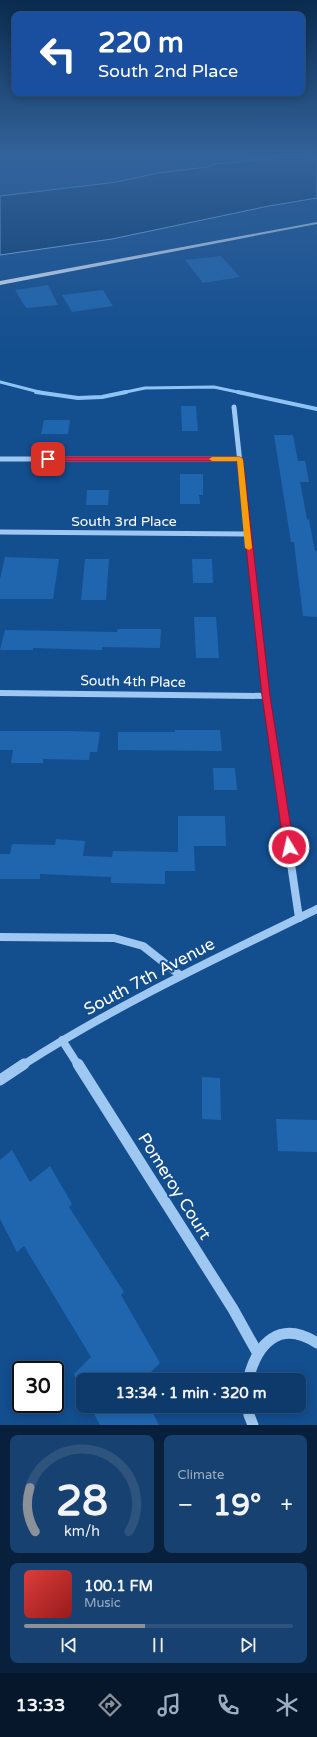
<!DOCTYPE html>
<html lang="en">
<head>
<meta charset="utf-8">
<style>
  body { margin:0; font-family:"Varela Round",sans-serif; background:#174171; color:#f1f3f6; height:100vh; display:flex; flex-direction:column; font-size:15px; white-space:nowrap }
  * { box-sizing:border-box; margin:0 }
  p { font-size:13px; color:#9badc1 }
  .icon { flex:none; width:22px; height:22px; fill:none; stroke:currentColor; stroke-width:2; stroke-linecap:round; stroke-linejoin:round }
  .map { position:relative; height:1425px; overflow:hidden }
  .sheet { display:flex; flex-direction:column; gap:10px; padding:10px; background:#08203b; flex:1 }
  .sheet>* { flex:none }
  .guide { position:absolute; left:12px; top:12px; width:293px; height:84px; border-radius:8px; box-shadow:0 2px 10px #0003,0 0 0 1px #2e547e; background:#1a4fa0; color:#fff; overflow:hidden }
  .speed { position:absolute; left:12px; top:1361px; display:flex; gap:8px; font-size:20px; font-weight:700; text-align:center }
  .speed>* { display:grid; place-content:center; width:52px; height:52px; border-radius:50%; background:#0e3a6b; box-shadow:0 2px 10px #0003,0 0 0 1px #2e547e; line-height:1 }
  .speed .limit { border:2px solid #111; border-radius:6px; background:#fff; color:#111 }
  .pin { position:absolute; display:grid; place-items:center; width:34px; height:34px; color:#fff; margin:-17px; border-radius:8px; box-shadow:0 2px 6px #0006 }
  .me { position:absolute; width:44px; margin:-22px; rotate:351deg; stroke-linejoin:round; filter:drop-shadow(0 0 3px #0008) }
  .turn { display:flex; align-items:center; gap:14px; height:84px; padding:0 20px; font-size:18px }
  .turn .icon { width:52px; height:52px; stroke-width:2.5 }
  .turn b { display:block; font-size:28px; line-height:34px }
  .big { font-size:30px; font-weight:700; line-height:1.1 }
  .sheet .tile { flex:1; display:flex; flex-direction:column; justify-content:center; gap:6px; min-width:0; padding:0 14px; border-radius:8px; background:#174171 }
  .sheet .dial { align-items:center; gap:0 }
  .dial svg { height:104px; overflow:visible; fill:none; stroke:#2e547e; stroke-width:7; stroke-linecap:round; text-anchor:middle }
  .dial text { fill:#f1f3f6; stroke:none }
  .song { display:flex; align-items:center; gap:12px }
  .cover { width:48px; height:48px; border-radius:6px; background:linear-gradient(135deg,hsl(0 70% 55%),hsl(0 70% 35%)) }
  .played { height:4px; border-radius:2px; background:linear-gradient(90deg,#8c9099 45%,#2e547e 45%) }
  .keys { display:flex; justify-content:space-around; direction:ltr }
  .heat { display:flex; justify-content:space-between; align-items:center; font-size:22px; direction:ltr }
  .sheet .tiles { flex:1; display:grid; gap:10px; grid-template-columns:1fr 1fr }
  .tile:last-child { grid-column:span 2 }
  .trip { position:absolute; left:76px; top:1373px; width:230px; height:40px; border-radius:8px; background:#0e3a6b; box-shadow:0 2px 10px #0003,0 0 0 1px #2e547e; font-weight:700; line-height:40px; text-align:center }
  .menu { display:flex; height:64px; justify-content:space-around; align-items:center; background:#06172b; color:#9badc1 }
  .menu .icon { width:28px; height:28px }
  .menu .selected { color:#8c9099 }
  .menu b { font-size:18px; color:#f1f3f6 }
  .map>svg:first-child { display:block }
</style>
</head>
<body>
<div class="map">
<svg width="317" height="1425" viewBox="0 0 317 1425">
  <rect width="100%" height="100%" fill="#134e8f"/>
  <!-- water -->
  <path fill="#0b396b" stroke="#8fc3f5" d="M317,154V198L269,206L112,239L0,255V196L117,182L158,173L207,167L216,164Z"/>
  <g fill="none" stroke-linecap="round" stroke-linejoin="round">
    <!-- stream-far1 -->
    <path stroke="#8fc3f5" stroke-width="3" d="M0,382L43,393
      M121,393L145,388L214,387L242,393"/>
    <!-- stream -->
    <path stroke="#8fc3f5" stroke-width="4" d="M36,392L78,398L102,397L126,392
      M238,392L317,409"/>
  </g>
  <!-- building -->
  <path fill="#2066af" d="M221,256L240,277L203,283L185,260Z
    M48,285L58,305L26,308L15,290Z
    M103,290L113,306L72,312L62,295Z
    M181,406H196L198,431H182Z
    M44,420H70L68,434H41Z
    M274,435H293L298,461H305L309,482H300L307,519L309,520L315,551H317V617L303,616L294,542H291Z
    M180,474H203V495H199L200,504H180Z
    M87,490H109L108,505H86Z
    M5,557L59,559L53,599H0V579Z
    M85,559H109L106,600H81Z
    M192,559H212L213,583H193Z
    M194,617H216L219,658H196Z
    M118,629H161L160,648L102,647V650L33,648V650H0L5,630L117,632Z
    M175,730H220L222,751L118,750V732H175Z
    M0,731H69L100,732L97,752H90L89,760L43,759V763H11L13,750H0Z
    M213,768H235L237,790H214Z
    M178,816H225L226,846H194L195,871H165V884L111,883V877L40,874V879H0V854H10L12,844L55,845L56,839L85,841L83,856L112,857L113,851L178,852Z
    M202,1077L220,1078L221,1120L202,1119Z
    M276,1119L317,1120V1152L278,1151Z
    M12,1150L30,1182L50,1166L72,1204L69,1207L124,1292L121,1295L160,1363L143,1380H83V1392L74,1374L91,1357L24,1246L17,1252L0,1219V1160Z
    M90,1406H149L159,1425H100Z"/>
  <g fill="none" stroke-linecap="round" stroke-linejoin="round">
    <!-- minor-far4 -->
    <path stroke="#9ec7f1" stroke-width="3" d="M0,155L11,154"/>
    <!-- minor-far3 -->
    <path stroke="#9ec7f1" stroke-width="5" d="M234,407L251,565
      M0,459H240
      M0,532L247,534"/>
    <!-- minor-far2 -->
    <path stroke="#9ec7f1" stroke-width="6" d="M251,564L266,696L279,784
      M0,693L266,696"/>
    <!-- minor-far1 -->
    <path stroke="#9ec7f1" stroke-width="8" d="M279,783L299,918
      M0,937L114,938L143,946L181,976
      M62,1040L78,1065
      M23,1065C116,1005 217,958 317,909"/>
    <!-- minor -->
    <path stroke="#9ec7f1" stroke-width="11" d="M78,1064L233,1309L257,1352
      M0,1080L24,1064
      M248,1380C257,1343 280,1319 317,1343
      M248,1406L249,1415L253,1425"/>
    <!-- major -->
    <path fill="#e8f2ff" fill-rule="evenodd" d="M317,222V224L0,285V281Z"/>
  </g>
  <!-- sky -->
  <linearGradient id="sky" x2="0" y2="1"><stop stop-color="#0a2b4f"/><stop offset="0.44" stop-color="#33639b"/><stop offset="1" stop-color="#33639b" stop-opacity="0"/></linearGradient>
  <rect width="317" height="353" fill="url(#sky)"/>
  <!-- route -->
  <path fill="#e11d48" stroke="#92132f" d="M46,457H240L243,459L270,696L294,847L293,850L289,852L286,850L284,847L262,696L237,461H48L45,459Z"/>
  <!-- slow -->
  <path fill="#f59e0b" d="M240,457L243,459L252,548L249,550L245,548L237,461H212L209,459L212,457Z"/>
  <g text-anchor="middle" stroke-width="4" stroke-linejoin="round" paint-order="stroke">
    <!-- street labels -->
    <g font-size="14" fill="#fff" stroke="#134e8f">
      <text x="124" y="526">South 3rd Place</text>
      <text transform="translate(133 681) rotate(1)" y="5">South 4th Place</text>
    </g>
    <!-- near-street labels -->
    <g font-size="17" fill="#fff" stroke="#134e8f">
      <text transform="translate(149 976) rotate(-28)" y="6">South 7th Avenue</text>
      <text transform="translate(175 1186) rotate(58)" y="6">Pomeroy Court</text>
    </g>
  </g>
</svg>
<div class="speed"><div class="limit">30</div></div>
<div class="pin" style="left:48px;top:459px;background:#d93025"><svg class="icon" aria-label="arrive" viewBox="0 0 24 24"><path d="M6 21V4h12l-3 4 3 4H6"/></svg></div>
<svg class="me" style="left:289px;top:847px" viewBox="-20 -20 40 40"><circle r="17" fill="#e11d48" stroke="#fff" stroke-width="3"/><path d="M0-11L8 9 0 5-8 9z" fill="#fff"/></svg>
<div class="trip">13:34 · 1 min · 320 m</div>
<div class="guide">
<div class="turn"><svg class="icon" aria-label="left" viewBox="0 0 24 24"><path d="M17 20v-9H6M10 6l-5 5 5 5"/></svg><div><b>220 m</b>South 2nd Place</div></div>
</div>
</div>
<section class="sheet">
<div class="tiles">
<div class="tile dial"><svg viewBox="0 0 100 80">
<path d="M14 69A42 42 0 1 1 86 69"/>
<path d="M14 69A42 42 0 0 1 10 35" stroke="#8c9099"/>
<text x="50" y="56" font-size="32" font-weight="700">28</text>
<text x="50" y="72" font-size="11">km/h</text>
</svg></div>
<div class="tile"><p>Climate</p>
<div class="heat"><a>−</a><b class="big">19°</b><a>+</a></div>
</div>
<div class="tile">
<div class="song"><i class="cover"></i><div><b>100.1 FM</b><p>Music</p></div></div>
<div class="played"></div>
<div class="keys"><svg class="icon" aria-label="previous" viewBox="0 0 24 24"><path d="M18 5L8 12l10 7zM5 5v14"/></svg><svg class="icon" aria-label="pause" viewBox="0 0 24 24"><path d="M8 5v14M16 5v14"/></svg><svg class="icon" aria-label="next" viewBox="0 0 24 24"><path d="M6 5l10 7-10 7zM19 5v14"/></svg></div>
</div>
</div>
</section>
<nav class="menu">
<b>13:33</b>
<svg class="icon selected" aria-label="directions" viewBox="0 0 24 24"><path d="M12 3l9 9-9 9-9-9zM9 14v-3h6M13 9l2 2-2 2"/></svg>
<svg class="icon" aria-label="music" viewBox="0 0 24 24"><path d="M9 18V5l10-2v13"/><circle cx="6" cy="18" r="3"/><circle cx="16" cy="16" r="3"/></svg>
<svg class="icon" aria-label="phone" viewBox="0 0 24 24"><path d="M5 4h4l2 5-3 2q2 4 5 5l2-3 5 2v4C11 20 4 13 5 4z"/></svg>
<svg class="icon" aria-label="climate" viewBox="0 0 24 24"><path d="M12 3v18M4 7l16 10M4 17L20 7"/></svg>
</nav>
</body>
</html>
